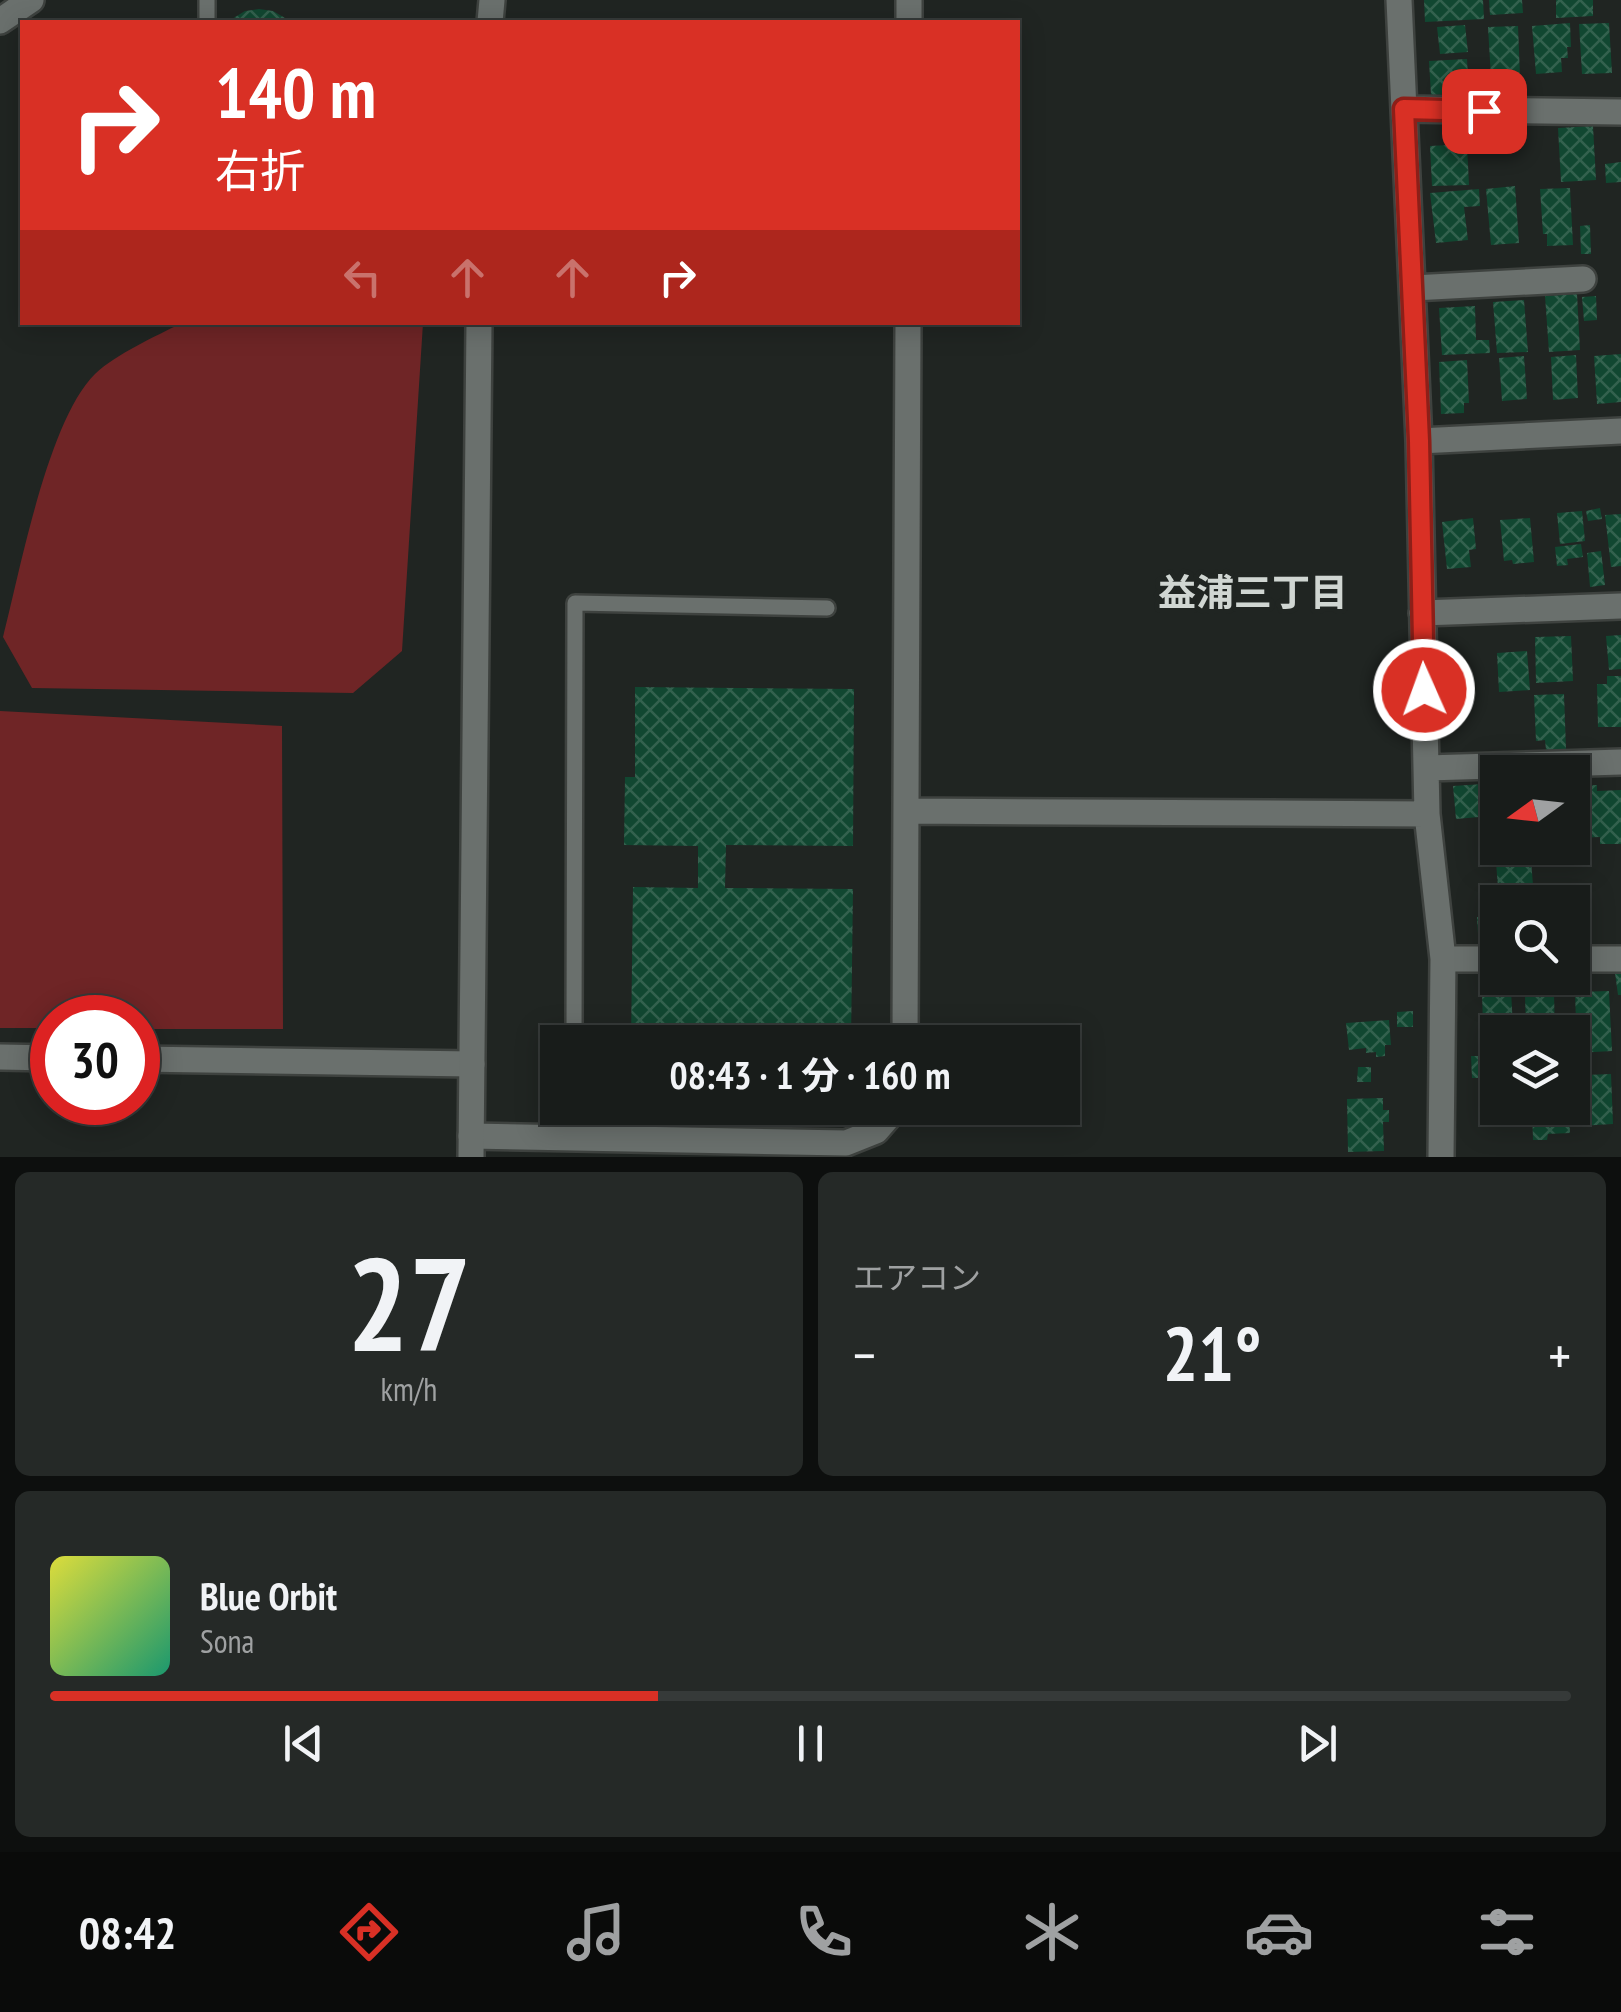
<!DOCTYPE html>
<html lang="ja">
<head>
<meta charset="utf-8">
<style>
  body { margin:0; font-family:"PT Sans Narrow","Noto Sans JP",sans-serif; background:#252927; color:#f1f3f6; height:100vh; display:flex; flex-direction:column; font-size:38px; white-space:nowrap }
  * { box-sizing:border-box; margin:0 }
  p { font-size:32px; color:#9fa1a2 }
  .icon { flex:none; width:55px; height:55px; fill:none; stroke:currentColor; stroke-width:2; stroke-linecap:round; stroke-linejoin:round }
  .map { position:relative; height:1157px; overflow:hidden }
  .details { display:flex; flex-direction:column; gap:15px; padding:15px; background:#0d0f0e; flex:1 }
  .details>* { flex:none }
  .guide { position:absolute; left:20px; top:20px; width:1000px; height:305px; border-radius:0px; box-shadow:0 5px 25px #0003,0 0 0 2px #363a39; background:#d93025; color:#fff; overflow:hidden }
  .needle { width:65px; rotate:255deg }
  .fabs { position:absolute; left:1480px; top:755px; display:grid; gap:20px }
  .fabs a { display:grid; place-items:center; width:110px; height:110px; border-radius:0px; background:#181c1a; box-shadow:0 5px 25px #0003,0 0 0 2px #363a39; font-size:50px }
  .speed { position:absolute; left:30px; top:995px; display:flex; gap:20px; font-size:50px; font-weight:700; text-align:center }
  .speed>* { display:grid; place-content:center; width:130px; height:130px; border-radius:50%; background:#181c1a; box-shadow:0 5px 25px #0003,0 0 0 2px #363a39; line-height:1 }
  .speed .limit { border:15px solid #d22; background:#fff; color:#111 }
  .pin { position:absolute; display:grid; place-items:center; width:85px; height:85px; color:#fff; margin:-42px; border-radius:20px; box-shadow:0 5px 15px #0006 }
  .me { position:absolute; width:110px; margin:-55px; rotate:358deg; stroke-linejoin:round; filter:drop-shadow(0 0 8px #0008) }
  .turn { display:flex; align-items:center; gap:35px; height:210px; padding:0 30px; font-size:45px }
  .turn .icon { width:130px; height:130px; stroke-width:2.5 }
  .turn b { display:block; font-size:70px; line-height:85px }
  .lanes { display:flex; align-items:center; height:95px; padding:0 30px; background:#0003; justify-content:center; gap:50px; direction:ltr }
  .lanes .off { opacity:.35 }
  .big { font-size:75px; font-weight:700; line-height:1.1 }
  .details .widget { flex:1; display:flex; flex-direction:column; justify-content:center; gap:15px; min-width:0; padding:0 35px; border-radius:15px; background:#252927 }
  .details .dial { align-items:center; gap:0 }
  .dial b { font-size:130px; line-height:1 }
  .song { display:flex; align-items:center; gap:30px }
  .cover { width:120px; height:120px; border-radius:15px; background:linear-gradient(135deg,hsl(60 70% 55%),hsl(160 70% 35%)) }
  .played { height:10px; border-radius:5px; background:linear-gradient(90deg,#d93025 40%,#363a39 40%) }
  .keys { display:flex; justify-content:space-around; direction:ltr }
  .heat { display:flex; justify-content:space-between; align-items:center; font-size:55px; direction:ltr }
  .details .tiles { flex:1; display:grid; gap:15px; grid-template-columns:1fr 1fr }
  .widget:last-child { grid-column:span 2 }
  .trip { position:absolute; left:540px; top:1025px; width:540px; height:100px; border-radius:0px; background:#181c1a; box-shadow:0 5px 25px #0003,0 0 0 2px #363a39; font-weight:700; line-height:100px; text-align:center }
  .tabs { display:flex; height:160px; justify-content:space-around; align-items:center; background:#0a0b0a; color:#9fa1a2 }
  .tabs .icon { width:70px; height:70px }
  .tabs .current { color:#d93025 }
  .tabs b { font-size:45px; color:#f1f3f6 }
  .map>svg:first-child { display:block }
</style>
</head>
<body>
<div class="map">
<svg width="1621" height="1157" viewBox="0 0 1621 1157">
  <defs>
    <pattern id="building-cross-hatch" width="8" height="8" patternUnits="userSpaceOnUse" patternTransform="scale(2.5)"><rect width="8" height="8" fill="#114731"/><path d="M0 0l8 8M0 8l8-8" fill="none" stroke="#33614e"/></pattern>
  </defs>
  <rect width="100%" height="100%" fill="#202522"/>
  <!-- park -->
  <path fill="#6f2526" d="M182,323H423L402,651L353,693L32,688L3,637C20,571 48,420 95,374C116,354 156,336 182,323Z
    M0,711L282,726L283,1029H138V1018H52V1028H0Z"/>
  <!-- building -->
  <path fill="url(#building-cross-hatch)" d="M1424,0H1483L1484,19L1425,22Z
    M1489,0H1522L1523,13L1490,15Z
    M1556,0H1593V16L1556,18Z
    M259,9L273,11L292,22H227L245,11Z
    M1570,23L1571,47H1567L1568,58H1561L1562,72L1536,74L1532,26Z
    M1609,23L1612,73L1582,74L1579,24Z
    M1465,25L1468,52L1440,54L1437,27Z
    M1518,26L1520,76L1491,78L1488,27Z
    M1467,59L1469,93L1431,95L1429,61Z
    M1486,75V97L1475,98L1474,76Z
    M1487,123V133L1450,137L1449,126Z
    M1593,126L1596,180L1561,182L1558,128Z
    M1467,144L1469,185L1432,186L1430,146Z
    M1621,162V182L1606,183L1605,164Z
    M1515,186L1519,243L1491,245L1486,189Z
    M1570,188L1573,245L1547,246V234H1543L1540,189Z
    M1479,189L1480,206L1464,207L1468,240L1436,243L1430,193Z
    M1590,225L1591,254H1581L1580,226Z
    M1577,294L1580,350L1549,352L1545,296Z
    M1596,296L1597,320L1584,321L1582,297Z
    M1524,300L1528,352L1497,353L1493,302Z
    M1475,306L1476,340H1489L1490,353L1442,355L1439,308Z
    M1621,354V402L1597,404L1594,356Z
    M1576,355L1578,398L1553,400L1551,357Z
    M1524,356L1527,399L1502,401L1499,358Z
    M1467,360L1469,403H1464V413L1441,414L1439,362Z
    M1600,508L1602,519L1588,521L1586,511Z
    M1582,511L1585,541L1560,544L1557,513Z
    M1621,514V566L1611,567L1605,515Z
    M1473,518L1476,549L1469,550L1471,567L1447,569L1442,522Z
    M1530,518L1534,562L1513,564L1512,560L1504,561L1500,520Z
    M1581,544L1583,557L1567,559L1568,565L1557,566L1555,547Z
    M1601,551L1605,585L1590,587L1587,553Z
    M1621,635V669L1609,670L1606,636Z
    M1571,636L1573,681L1536,683L1535,637Z
    M1527,651L1530,690L1499,692L1497,653Z
    M1607,676H1621V727H1598L1597,684H1607Z
    M635,687L854,689L853,846L726,845L725,888L853,889L851,1042H631L633,887L698,888V846L624,845L625,777H635Z
    M1564,694L1566,749L1546,750L1545,740L1536,741L1534,695Z
    M1498,783V821L1479,822V817L1456,819L1453,786Z
    M1597,785V791L1621,790V844H1600V837L1576,838L1575,786Z
    M1530,848L1534,897L1499,900L1495,850Z
    M1477,917H1498V950L1479,951Z
    M1621,972V995H1618L1615,973Z
    M1511,990L1513,1028L1483,1029L1482,991Z
    M1609,991L1612,1051L1577,1053L1575,992Z
    M1554,994L1555,1030L1526,1031L1525,995Z
    M1413,1011V1027H1397V1012Z
    M1389,1020L1391,1045H1385V1056L1376,1057V1052L1366,1053V1048L1349,1050L1346,1023Z
    M1490,1036H1498V1067H1490Z
    M1471,1056H1483L1484,1078H1472Z
    M1358,1067H1371V1082H1357Z
    M1611,1074L1613,1124L1579,1126L1577,1096L1586,1095L1585,1075Z
    M1383,1098V1110H1389V1122H1383L1384,1151L1348,1152L1347,1099Z
    M1532,1108H1569L1570,1133L1548,1134L1547,1140H1533Z"/>
  <g fill="none" stroke-linecap="round" stroke-linejoin="round">
    <defs>
      <path id="lane" d="M207,22V0
        M574,1042L575,603L827,608
        M574,1138V1108"/>
      <path id="street" d="M1399,0L1419,441L1427,814L1443,959L1441,1157
        M909,22V0
        M1404,109L1621,112
        M1413,288L1583,279
        M1419,441L1621,431
        M1422,613L1621,606
        M1427,768L1621,762
        M906,811L1427,814
        M1443,959H1498
        M1572,959H1621
        M905,1042L908,322
        M0,1057L52,1058
        M138,1059L472,1064
        M471,1136L846,1143L876,1131L896,1108"/>
      <path id="secondary" d="M0,21L31,0
        M490,22L492,0
        M471,1157L479,322"/>
    </defs>
    <!-- lane casing -->
    <use href="#lane" stroke="#3e423f" stroke-width="20"/>
    <!-- street casing -->
    <use href="#street" stroke="#3e423f" stroke-width="30"/>
    <!-- secondary casing -->
    <use href="#secondary" stroke="#3e423f" stroke-width="30"/>
    <!-- lane -->
    <use href="#lane" stroke="#6a706d" stroke-width="15"/>
    <!-- street -->
    <use href="#street" stroke="#6a706d" stroke-width="25"/>
    <!-- secondary -->
    <use href="#secondary" stroke="#6a706d" stroke-width="25"/>
  </g>
  <g fill="none" stroke-linecap="round" stroke-linejoin="round">
    <defs>
      <path id="route" d="M1424,690L1419,441L1404,109L1484,111"/>
    </defs>
    <!-- route casing -->
    <use href="#route" stroke="#8d1f18" stroke-width="25"/>
    <!-- route -->
    <use href="#route" stroke="#d93025" stroke-width="18"/>
  </g>
  <g text-anchor="middle" stroke-width="10" stroke-linejoin="round" paint-order="stroke">
    <!-- neighbourhood labels -->
    <g font-size="38" font-weight="bold" fill="#d0d6d2" stroke="#202522">
      <text x="1253" y="606">益浦三丁目</text>
    </g>
  </g>
</svg>
<div class="fabs">
<a><svg class="needle" viewBox="-14 -14 28 28"><path d="M0-13l5 13h-10z" fill="#e53935"/><path d="M0 13l5-13h-10z" fill="#9fa1a2"/></svg></a>
<a><svg class="icon" aria-label="search" viewBox="0 0 24 24"><circle cx="10" cy="10" r="6"/><path d="M15 15l6 6"/></svg></a>
<a><svg class="icon" aria-label="layers" viewBox="0 0 24 24"><path d="M12 4l9 5-9 5-9-5zM3 14l9 5 9-5"/></svg></a>
</div>
<div class="speed"><div class="limit">30</div></div>
<div class="pin" style="left:1484px;top:111px;background:#d93025"><svg class="icon" aria-label="arrive" viewBox="0 0 24 24"><path d="M6 21V4h12l-3 4 3 4H6"/></svg></div>
<svg class="me" style="left:1424px;top:690px" viewBox="-20 -20 40 40"><circle r="17" fill="#d93025" stroke="#fff" stroke-width="3"/><path d="M0-11L8 9 0 5-8 9z" fill="#fff"/></svg>
<div class="trip">08:43 · 1 分 · 160 m</div>
<div class="guide">
<div class="turn"><svg class="icon" aria-label="right" viewBox="0 0 24 24"><path d="M7 20v-9h11M14 6l5 5-5 5"/></svg><div><b>140 m</b>右折</div></div>
<div class="lanes"><svg class="icon off" aria-label="left" viewBox="0 0 24 24"><path d="M17 20v-9H6M10 6l-5 5 5 5"/></svg><svg class="icon off" aria-label="ahead" viewBox="0 0 24 24"><path d="M12 20V5M6 11l6-6 6 6"/></svg><svg class="icon off" aria-label="ahead" viewBox="0 0 24 24"><path d="M12 20V5M6 11l6-6 6 6"/></svg><svg class="icon" aria-label="right" viewBox="0 0 24 24"><path d="M7 20v-9h11M14 6l5 5-5 5"/></svg></div>
</div>
</div>
<section class="details">
<div class="tiles">
<div class="widget dial"><b>27</b><p>km/h</p></div>
<div class="widget"><p>エアコン</p>
<div class="heat"><a>−</a><b class="big">21°</b><a>+</a></div>
</div>
<div class="widget">
<div class="song"><i class="cover"></i><div><b>Blue Orbit</b><p>Sona</p></div></div>
<div class="played"></div>
<div class="keys"><svg class="icon" aria-label="previous" viewBox="0 0 24 24"><path d="M18 5L8 12l10 7zM5 5v14"/></svg><svg class="icon" aria-label="pause" viewBox="0 0 24 24"><path d="M8 5v14M16 5v14"/></svg><svg class="icon" aria-label="next" viewBox="0 0 24 24"><path d="M6 5l10 7-10 7zM19 5v14"/></svg></div>
</div>
</div>
</section>
<nav class="tabs">
<b>08:42</b>
<svg class="icon current" aria-label="directions" viewBox="0 0 24 24"><path d="M12 3l9 9-9 9-9-9zM9 14v-3h6M13 9l2 2-2 2"/></svg>
<svg class="icon" aria-label="music" viewBox="0 0 24 24"><path d="M9 18V5l10-2v13"/><circle cx="6" cy="18" r="3"/><circle cx="16" cy="16" r="3"/></svg>
<svg class="icon" aria-label="phone" viewBox="0 0 24 24"><path d="M5 4h4l2 5-3 2q2 4 5 5l2-3 5 2v4C11 20 4 13 5 4z"/></svg>
<svg class="icon" aria-label="climate" viewBox="0 0 24 24"><path d="M12 3v18M4 7l16 10M4 17L20 7"/></svg>
<svg class="icon" aria-label="car" viewBox="0 0 24 24"><path d="M5 17H2v-5l4-1 3-4h7l3 4 3 1v5h-3M9 17h6M6 11h13"/><circle cx="7" cy="17" r="2"/><circle cx="17" cy="17" r="2"/></svg>
<svg class="icon" aria-label="filters" viewBox="0 0 24 24"><path d="M4 7h16M4 17h16"/><circle cx="9" cy="7" r="2"/><circle cx="15" cy="17" r="2"/></svg>
</nav>
</body>
</html>
